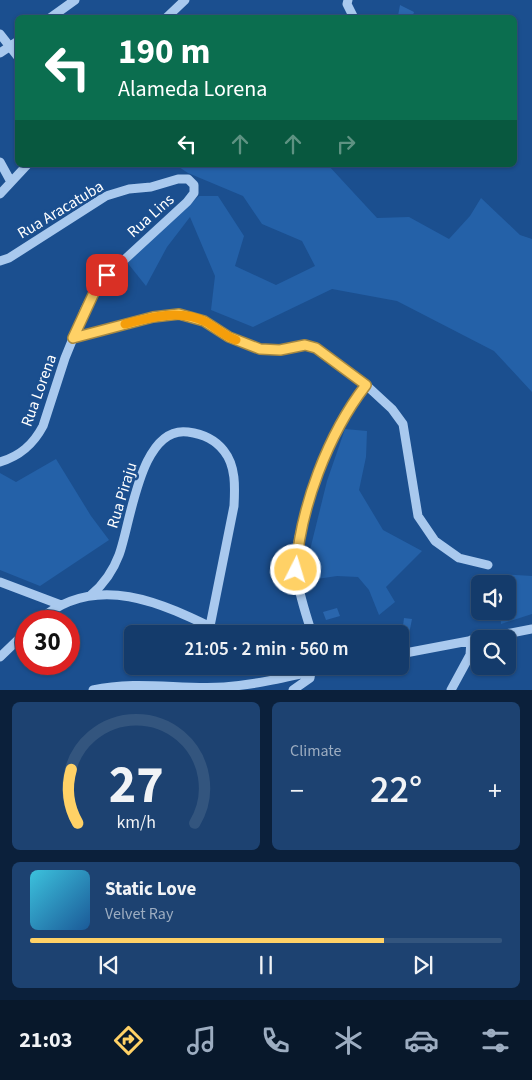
<!DOCTYPE html>
<html lang="en">
<head>
<meta charset="utf-8">
<style>
  body { margin:0; font-family:"Source Sans 3",sans-serif; background:#1d4271; color:#f1f3f6; height:100vh; display:flex; flex-direction:column; font-size:19px; white-space:nowrap }
  * { box-sizing:border-box; margin:0 }
  p { font-size:16px; color:#9dadc1 }
  .icon { flex:none; width:28px; height:28px; fill:none; stroke:currentColor; stroke-width:2; stroke-linecap:round; stroke-linejoin:round }
  .map { position:relative; height:690px; overflow:hidden }
  .drawer { display:flex; flex-direction:column; gap:12px; padding:12px; background:#0b203b; flex:1 }
  .drawer>* { flex:none }
  .hud { position:absolute; left:15px; top:15px; width:502px; height:152px; border-radius:8px; box-shadow:0 1px 4px #0004,0 0 0 1px #33557e; background:#0b6e4f; color:#fff; overflow:hidden }
  .controls { position:absolute; left:471px; top:575px; display:grid; gap:10px }
  .controls a { display:grid; place-items:center; width:45px; height:45px; border-radius:8px; background:#143b6b; box-shadow:0 1px 4px #0004,0 0 0 1px #33557e; font-size:25px }
  .speed { position:absolute; left:15px; top:610px; display:flex; gap:10px; font-size:25px; font-weight:700; text-align:center }
  .speed>* { display:grid; place-content:center; width:65px; height:65px; border-radius:50%; background:#143b6b; box-shadow:0 1px 4px #0004,0 0 0 1px #33557e; line-height:1 }
  .speed .limit { border:8px solid #d22; background:#fff; color:#111 }
  .pin { position:absolute; display:grid; place-items:center; width:42px; height:42px; color:#fff; margin:-21px; border-radius:10px; box-shadow:0 2px 8px #0006 }
  .me { position:absolute; width:55px; margin:-28px; rotate:5deg; stroke-linejoin:round; filter:drop-shadow(0 0 4px #0008) }
  .turn { display:flex; align-items:center; gap:18px; height:105px; padding:0 20px; font-size:22px }
  .turn .icon { width:65px; height:65px; stroke-width:2.5 }
  .turn b { display:block; font-size:35px; line-height:42px }
  .lanes { display:flex; align-items:center; height:48px; padding:0 20px; background:#0003; justify-content:center; gap:25px; direction:ltr }
  .lanes .off { opacity:.35 }
  .big { font-size:38px; font-weight:600; line-height:1.1 }
  .drawer .widget { flex:1; display:flex; flex-direction:column; justify-content:center; gap:8px; min-width:0; padding:0 18px; border-radius:8px; background:#1d4271 }
  .drawer .dial { align-items:center; gap:0 }
  .dial svg { height:130px; overflow:visible; fill:none; stroke:#33557e; stroke-width:7; stroke-linecap:round; text-anchor:middle }
  .dial text { fill:#f1f3f6; stroke:none }
  .song { display:flex; align-items:center; gap:15px }
  .cover { width:60px; height:60px; border-radius:8px; background:linear-gradient(135deg,hsl(190 70% 55%),hsl(210 70% 35%)) }
  .played { height:5px; border-radius:2px; background:linear-gradient(90deg,#ffd166 75%,#33557e 75%) }
  .keys { display:flex; justify-content:space-around; direction:ltr }
  .heat { display:flex; justify-content:space-between; align-items:center; font-size:28px; direction:ltr }
  .drawer .tiles { flex:1; display:grid; gap:12px; grid-template-columns:1fr 1fr }
  .widget:last-child { grid-column:span 2 }
  .trip { position:absolute; left:124px; top:625px; width:285px; height:50px; border-radius:8px; background:#143b6b; box-shadow:0 1px 4px #0004,0 0 0 1px #33557e; font-weight:600; line-height:50px; text-align:center }
  .tab-bar { display:flex; height:80px; justify-content:space-around; align-items:center; background:#08182b; color:#9dadc1 }
  .tab-bar .icon { width:35px; height:35px }
  .tab-bar .current { color:#ffd166 }
  .tab-bar b { font-size:22px; color:#f1f3f6 }
  .map>svg:first-child { display:block }
</style>
</head>
<body>
<div class="map">
<svg width="532" height="690" viewBox="0 0 532 690">
  <rect width="100%" height="100%" fill="#1b4f8f"/>
  <!-- green -->
  <path fill="#2461a8" d="M176,165H328L377,218L409,217L449,239L470,216L481,198L520,235L532,239V392L494,351L397,301L332,289L253,327L211,310L215,276L190,217L167,247L146,286L126,261L199,196H218L244,236L235,266L276,285L315,266L302,241L262,224L243,196L188,173Z
    M345,429L367,431L366,457L359,490L383,530L422,551L386,587L395,602L379,615L369,590L358,577L337,576L310,580L309,554L327,481Z
    M56,459L91,516L109,540L40,586L0,570V473L16,482Z
    M498,574L532,576V614L501,624L500,611H508V584H499Z"/>
  <!-- building -->
  <path fill="#2a66ad" d="M400,5L414,12L412,18L398,16Z
    M337,608L340,616L326,620L323,612Z
    M404,618L412,619L409,634L397,632V634H388V630L382,629V626H403Z"/>
  <g fill="none" stroke-linecap="round" stroke-linejoin="round">
    <!-- minor -->
    <path stroke="#a9c9ee" stroke-width="9" d="M348,0L347,4L354,18
      M50,18L75,0
      M166,18L185,0
      M0,34L18,57
      M0,53L18,41
      M0,162L11,182
      M0,194L27,165
      M0,261L9,258L106,196L129,189L151,187L178,179H188L194,185V193L187,202L98,284L85,309L65,358L43,426C33,445 20,456 0,462
      M73,338L153,317L179,315L204,321L229,337L260,349L281,350L305,345L316,348L366,385L392,409L403,424L418,516L435,541L459,558L488,565
      M0,582L61,605
      M91,595C104,584 113,571 119,555C131,523 140,425 188,432C203,434 215,439 224,451C236,466 235,487 234,506L210,626
      M38,621C97,569 166,605 225,634
      M312,634C306,614 298,592 296,571C292,536 324,455 340,423C347,409 357,397 366,385
      M400,654L532,629
      M0,657L26,632
      M93,690C137,680 181,690 224,687C263,684 300,674 338,666
      M293,690L310,678L311,672
      M451,690L470,655L471,640"/>
  </g>
  <g fill="none" stroke-linecap="round" stroke-linejoin="round">
    <defs>
      <path id="route" d="M107,275L98,284L73,338L153,317L179,314L204,321L229,337L260,349L280,350L305,345L316,348L366,385C328,434 300,508 296,570"/>
    </defs>
    <!-- route casing -->
    <use href="#route" stroke="#a68842" stroke-width="12"/>
    <!-- route -->
    <use href="#route" stroke="#ffd166" stroke-width="9"/>
    <!-- slow -->
    <path stroke="#f59e0b" stroke-width="9" d="M125,324C151,317 180,309 206,322C216,328 225,336 236,340"/>
  </g>
  <g text-anchor="middle" stroke-width="5" stroke-linejoin="round" paint-order="stroke">
    <!-- street labels -->
    <g font-size="16" fill="#fff" stroke="#1b4f8f">
      <text transform="translate(60 209) rotate(-31)" y="6">Rua Aracatuba</text>
      <text transform="translate(150 215) rotate(-42)" y="6">Rua Lins</text>
      <text transform="translate(38 390) rotate(-70)" y="6">Rua Lorena</text>
      <text transform="translate(121 495) rotate(-73)" y="6">Rua Piraju</text>
    </g>
  </g>
</svg>
<div class="controls">
<a><svg class="icon" aria-label="sound" viewBox="0 0 24 24"><path d="M4 9h4l5-4v14l-5-4H4zM17 9q2 3 0 6"/></svg></a>
<a><svg class="icon" aria-label="search" viewBox="0 0 24 24"><circle cx="10" cy="10" r="6"/><path d="M15 15l6 6"/></svg></a>
</div>
<div class="speed"><div class="limit">30</div></div>
<div class="pin" style="left:107px;top:275px;background:#d93025"><svg class="icon" aria-label="arrive" viewBox="0 0 24 24"><path d="M6 21V4h12l-3 4 3 4H6"/></svg></div>
<svg class="me" style="left:296px;top:570px" viewBox="-20 -20 40 40"><circle r="17" fill="#ffd166" stroke="#fff" stroke-width="3"/><path d="M0-11L8 9 0 5-8 9z" fill="#fff"/></svg>
<div class="trip">21:05 · 2 min · 560 m</div>
<div class="hud">
<div class="turn"><svg class="icon" aria-label="left" viewBox="0 0 24 24"><path d="M17 20v-9H6M10 6l-5 5 5 5"/></svg><div><b>190 m</b>Alameda Lorena</div></div>
<div class="lanes"><svg class="icon" aria-label="left" viewBox="0 0 24 24"><path d="M17 20v-9H6M10 6l-5 5 5 5"/></svg><svg class="icon off" aria-label="ahead" viewBox="0 0 24 24"><path d="M12 20V5M6 11l6-6 6 6"/></svg><svg class="icon off" aria-label="ahead" viewBox="0 0 24 24"><path d="M12 20V5M6 11l6-6 6 6"/></svg><svg class="icon off" aria-label="right" viewBox="0 0 24 24"><path d="M7 20v-9h11M14 6l5 5-5 5"/></svg></div>
</div>
</div>
<section class="drawer">
<div class="tiles">
<div class="widget dial"><svg viewBox="0 0 100 80">
<path d="M14 69A42 42 0 1 1 86 69"/>
<path d="M14 69A42 42 0 0 1 10 36" stroke="#ffd166"/>
<text x="50" y="56" font-size="32" font-weight="700">27</text>
<text x="50" y="72" font-size="11">km/h</text>
</svg></div>
<div class="widget"><p>Climate</p>
<div class="heat"><a>−</a><b class="big">22°</b><a>+</a></div>
</div>
<div class="widget">
<div class="song"><i class="cover"></i><div><b>Static Love</b><p>Velvet Ray</p></div></div>
<div class="played"></div>
<div class="keys"><svg class="icon" aria-label="previous" viewBox="0 0 24 24"><path d="M18 5L8 12l10 7zM5 5v14"/></svg><svg class="icon" aria-label="pause" viewBox="0 0 24 24"><path d="M8 5v14M16 5v14"/></svg><svg class="icon" aria-label="next" viewBox="0 0 24 24"><path d="M6 5l10 7-10 7zM19 5v14"/></svg></div>
</div>
</div>
</section>
<nav class="tab-bar">
<b>21:03</b>
<svg class="icon current" aria-label="directions" viewBox="0 0 24 24"><path d="M12 3l9 9-9 9-9-9zM9 14v-3h6M13 9l2 2-2 2"/></svg>
<svg class="icon" aria-label="music" viewBox="0 0 24 24"><path d="M9 18V5l10-2v13"/><circle cx="6" cy="18" r="3"/><circle cx="16" cy="16" r="3"/></svg>
<svg class="icon" aria-label="phone" viewBox="0 0 24 24"><path d="M5 4h4l2 5-3 2q2 4 5 5l2-3 5 2v4C11 20 4 13 5 4z"/></svg>
<svg class="icon" aria-label="climate" viewBox="0 0 24 24"><path d="M12 3v18M4 7l16 10M4 17L20 7"/></svg>
<svg class="icon" aria-label="car" viewBox="0 0 24 24"><path d="M5 17H2v-5l4-1 3-4h7l3 4 3 1v5h-3M9 17h6M6 11h13"/><circle cx="7" cy="17" r="2"/><circle cx="17" cy="17" r="2"/></svg>
<svg class="icon" aria-label="filters" viewBox="0 0 24 24"><path d="M4 7h16M4 17h16"/><circle cx="9" cy="7" r="2"/><circle cx="15" cy="17" r="2"/></svg>
</nav>
</body>
</html>
